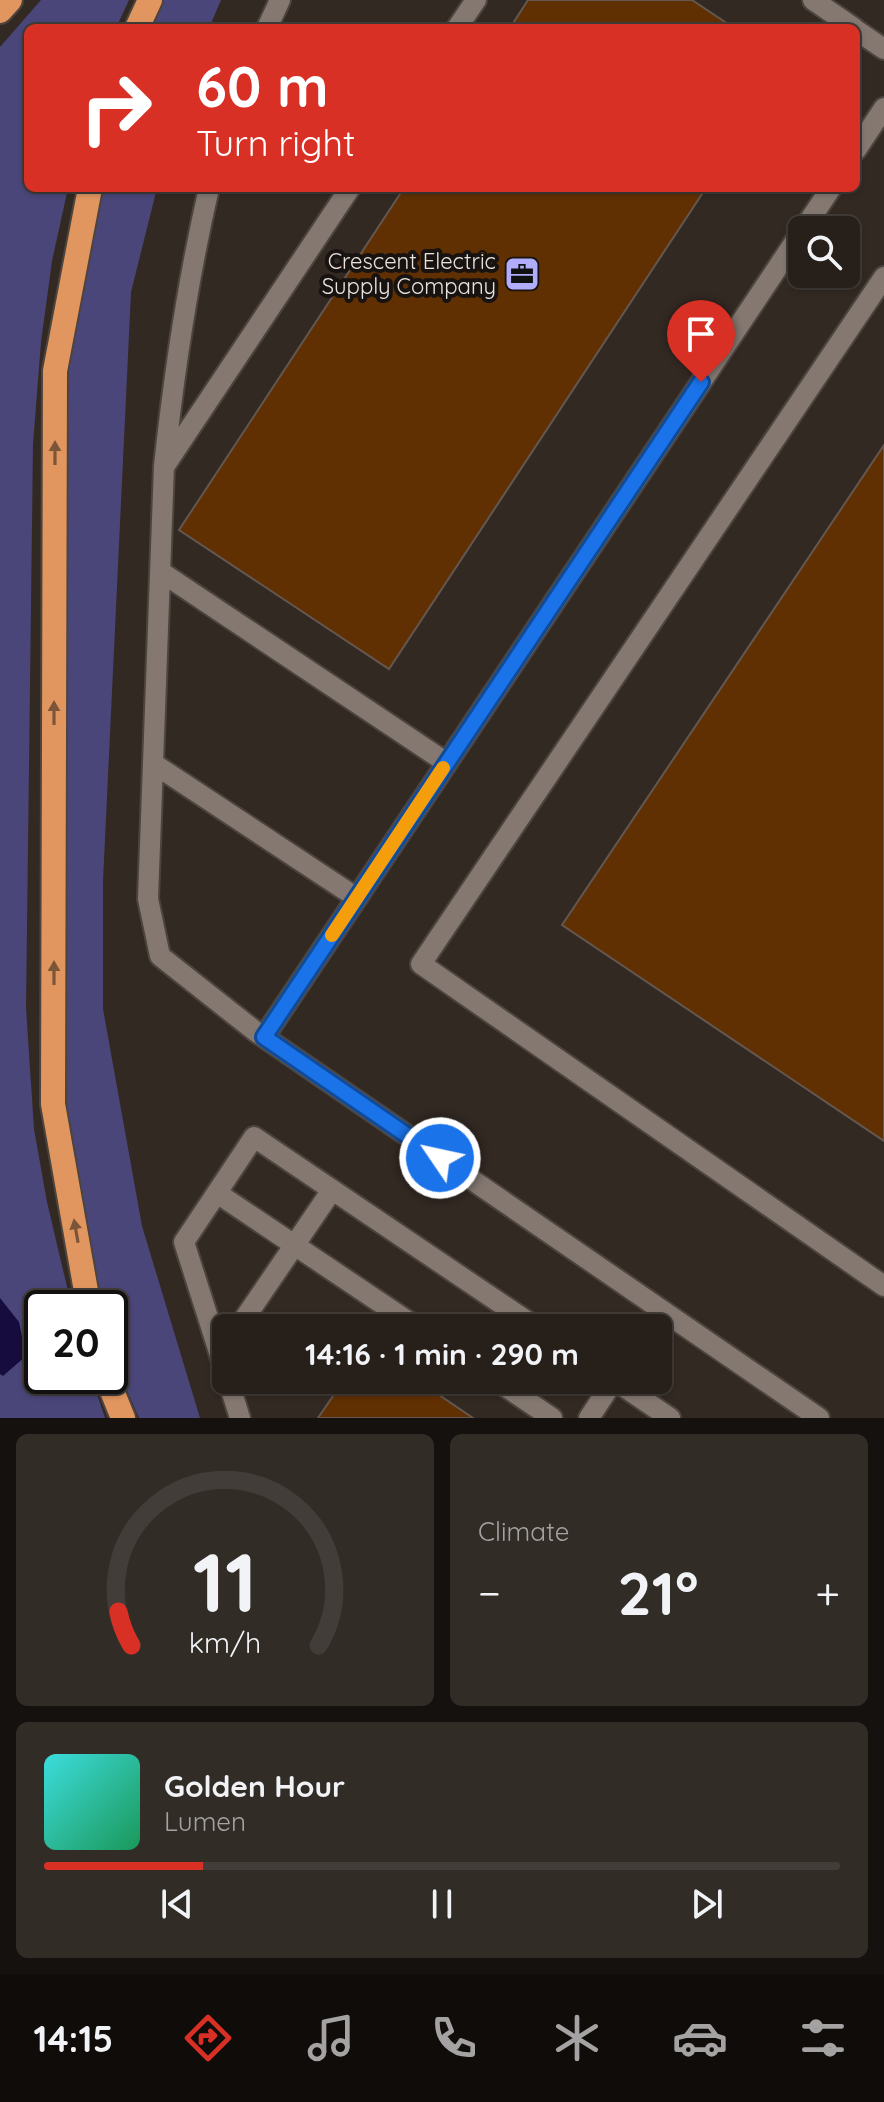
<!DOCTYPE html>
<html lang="en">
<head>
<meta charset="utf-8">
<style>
  body { margin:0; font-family:Quicksand,sans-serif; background:#322c27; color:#f1f3f6; height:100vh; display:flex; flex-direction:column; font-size:30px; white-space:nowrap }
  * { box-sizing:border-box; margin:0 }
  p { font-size:26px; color:#a4a2a2 }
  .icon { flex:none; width:44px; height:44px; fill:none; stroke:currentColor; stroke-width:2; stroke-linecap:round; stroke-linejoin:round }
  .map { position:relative; height:1418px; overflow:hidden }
  .panel { display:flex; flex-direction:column; gap:16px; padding:16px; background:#15110e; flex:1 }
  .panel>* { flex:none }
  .hud { position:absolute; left:24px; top:24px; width:836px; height:168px; border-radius:12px; box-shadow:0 2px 6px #0004,0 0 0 2px #423d39; background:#d93025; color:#fff; overflow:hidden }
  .buttons { position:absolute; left:788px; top:216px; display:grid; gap:16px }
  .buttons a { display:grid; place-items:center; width:72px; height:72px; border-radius:12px; background:#261f1a; box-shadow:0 2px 6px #0004,0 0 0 2px #423d39; font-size:40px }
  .speed { position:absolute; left:24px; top:1290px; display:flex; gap:16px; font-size:40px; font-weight:700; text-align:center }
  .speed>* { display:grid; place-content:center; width:104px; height:104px; border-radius:50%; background:#261f1a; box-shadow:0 2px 6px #0004,0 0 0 2px #423d39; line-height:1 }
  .speed .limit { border:4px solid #111; border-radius:12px; background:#fff; color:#111 }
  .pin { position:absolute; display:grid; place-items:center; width:68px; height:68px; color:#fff; margin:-82px -34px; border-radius:50% 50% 50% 0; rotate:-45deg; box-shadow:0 0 8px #0007 }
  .pin .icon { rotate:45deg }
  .me { position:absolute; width:88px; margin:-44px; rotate:304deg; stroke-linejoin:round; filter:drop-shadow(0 0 6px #0008) }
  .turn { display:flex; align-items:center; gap:28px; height:168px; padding:0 40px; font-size:36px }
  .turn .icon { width:104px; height:104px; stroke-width:2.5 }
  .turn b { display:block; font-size:56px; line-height:68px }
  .big { font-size:60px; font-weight:700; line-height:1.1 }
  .panel .tile { flex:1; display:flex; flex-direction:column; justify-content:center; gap:12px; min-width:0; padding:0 28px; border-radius:12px; background:#322c27 }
  .panel .dial { align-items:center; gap:0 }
  .dial svg { height:208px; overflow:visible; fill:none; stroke:#423d39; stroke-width:7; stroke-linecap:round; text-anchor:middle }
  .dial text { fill:#f1f3f6; stroke:none }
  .song { display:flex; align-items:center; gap:24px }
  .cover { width:96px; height:96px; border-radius:12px; background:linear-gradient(135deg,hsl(180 70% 55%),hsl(150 70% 35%)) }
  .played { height:8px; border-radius:4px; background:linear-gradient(90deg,#d93025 20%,#423d39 20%) }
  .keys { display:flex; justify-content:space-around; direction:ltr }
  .heat { display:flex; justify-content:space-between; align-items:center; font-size:44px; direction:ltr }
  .panel .tiles { flex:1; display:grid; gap:16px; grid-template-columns:1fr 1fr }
  .tile:last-child { grid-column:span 2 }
  .trip { position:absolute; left:212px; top:1314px; width:460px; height:80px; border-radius:12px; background:#261f1a; box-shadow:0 2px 6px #0004,0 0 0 2px #423d39; font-weight:700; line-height:80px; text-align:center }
  .menu { display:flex; height:128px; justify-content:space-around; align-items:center; background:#0f0c0a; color:#a4a2a2 }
  .menu .icon { width:56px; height:56px }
  .menu .current { color:#d93025 }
  .menu b { font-size:36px; color:#f1f3f6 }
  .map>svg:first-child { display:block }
</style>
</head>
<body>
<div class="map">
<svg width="884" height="1418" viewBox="0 0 884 1418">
  <rect width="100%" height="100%" fill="#332923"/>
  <!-- green -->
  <path fill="#4a4679" d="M41,0H129L116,28H28V188H68L52,261L41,342L33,444L26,1008L34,1129L47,1202L72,1308H42V1376H91L105,1418H0V47Z
    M156,0H221L209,28H144Z
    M95,188H157L131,292L103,881V1009L142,1226L200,1418H139L115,1363L110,1345V1308H99L60,1102L63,391Z"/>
  <!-- water -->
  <path fill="#170c3e" d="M0,1298L19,1322L26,1356L3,1376L0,1374Z"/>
  <!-- building -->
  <path fill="#613002" stroke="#635750" stroke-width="2" d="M528,0H692L734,28H510Z
    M404,188H706L389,669L179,530Z
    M884,445V1141L562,925Z
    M344,1380H417L473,1418H318Z"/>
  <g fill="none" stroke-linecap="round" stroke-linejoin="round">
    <defs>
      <path id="minor" d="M813,0L854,28
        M267,28L280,0
        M457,28L476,0
        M856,30L884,49
        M856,150L884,108
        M209,188C188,279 174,373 164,466L148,899L160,956L255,1031L819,1418
        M803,230L831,188
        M884,277L421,964L884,1286
        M166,464L350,188
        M161,572L447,763
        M154,764L357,898
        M264,1037L802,231
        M217,1193L418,1328
        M238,1328L332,1190
        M226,1374L184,1242L254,1137L537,1328
        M228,1380L240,1418
        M496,1380L552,1418
        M614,1380L670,1418
        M589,1418L614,1380"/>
      <path id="highway" d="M0,11L10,0
        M137,28L150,0
        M89,1308L53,1104L55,371L90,188
        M106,1376L123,1418"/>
    </defs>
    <!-- minor casing -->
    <use href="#minor" stroke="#4c443e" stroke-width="24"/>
    <!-- highway casing -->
    <use href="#highway" stroke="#4c443e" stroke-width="28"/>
    <!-- minor -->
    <use href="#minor" stroke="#847871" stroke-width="20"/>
    <!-- highway -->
    <use href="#highway" stroke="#e1965f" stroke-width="24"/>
  </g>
  <!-- one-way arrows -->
  <defs><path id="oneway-solid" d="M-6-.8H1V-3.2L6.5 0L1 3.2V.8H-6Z" transform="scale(2)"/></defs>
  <g fill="#7c5438">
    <use href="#oneway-solid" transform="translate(55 453) rotate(-90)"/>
    <use href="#oneway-solid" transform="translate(54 713) rotate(-90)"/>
    <use href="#oneway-solid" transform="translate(54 973) rotate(-90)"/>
    <use href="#oneway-solid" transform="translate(76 1231) rotate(-100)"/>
  </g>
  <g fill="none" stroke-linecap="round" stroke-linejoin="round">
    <defs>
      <path id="route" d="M440,1158L264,1037L701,382"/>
    </defs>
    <!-- route casing -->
    <use href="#route" stroke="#114b97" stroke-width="20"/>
    <!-- route -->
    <use href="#route" stroke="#1a73e8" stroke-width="14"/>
    <!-- slow -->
    <path stroke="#f59e0b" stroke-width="14" d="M332,935L443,768"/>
  </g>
  <!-- icons -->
  <defs>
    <symbol id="office-square" viewBox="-11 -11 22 22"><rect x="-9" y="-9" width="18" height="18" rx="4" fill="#b1adfa" stroke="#181310"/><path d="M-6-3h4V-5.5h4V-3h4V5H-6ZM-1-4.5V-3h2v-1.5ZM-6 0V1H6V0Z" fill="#111"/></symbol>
  </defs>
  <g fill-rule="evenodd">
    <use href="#office-square" x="502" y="254" width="40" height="40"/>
  </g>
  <g text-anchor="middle" stroke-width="8" stroke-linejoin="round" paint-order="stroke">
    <!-- poi labels -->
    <g font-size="22" fill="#e9e2dd" stroke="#181310" text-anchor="end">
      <text x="496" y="269">Crescent Electric<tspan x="496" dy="25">Supply Company</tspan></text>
    </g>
  </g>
</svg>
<div class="buttons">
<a><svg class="icon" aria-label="search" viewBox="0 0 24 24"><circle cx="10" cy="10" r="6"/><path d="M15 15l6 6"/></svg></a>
</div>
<div class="speed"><div class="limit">20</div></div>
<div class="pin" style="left:701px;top:382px;background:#d93025"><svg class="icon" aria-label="arrive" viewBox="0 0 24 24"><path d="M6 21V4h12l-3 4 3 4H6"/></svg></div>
<svg class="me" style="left:440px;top:1158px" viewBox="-20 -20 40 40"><circle r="17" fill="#1a73e8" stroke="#fff" stroke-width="3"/><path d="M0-11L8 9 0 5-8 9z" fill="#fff"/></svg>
<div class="trip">14:16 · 1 min · 290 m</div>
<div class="hud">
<div class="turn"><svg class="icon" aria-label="right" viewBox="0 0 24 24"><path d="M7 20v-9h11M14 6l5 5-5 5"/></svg><div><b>60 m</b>Turn right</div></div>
</div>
</div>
<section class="panel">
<div class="tiles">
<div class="tile dial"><svg viewBox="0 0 100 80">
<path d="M14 69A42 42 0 1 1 86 69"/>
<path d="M14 69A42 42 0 0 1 9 56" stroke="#d93025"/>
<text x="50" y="56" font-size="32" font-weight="700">11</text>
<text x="50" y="72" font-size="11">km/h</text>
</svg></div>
<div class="tile"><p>Climate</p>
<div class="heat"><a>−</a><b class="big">21°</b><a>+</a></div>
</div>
<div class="tile">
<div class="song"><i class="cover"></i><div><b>Golden Hour</b><p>Lumen</p></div></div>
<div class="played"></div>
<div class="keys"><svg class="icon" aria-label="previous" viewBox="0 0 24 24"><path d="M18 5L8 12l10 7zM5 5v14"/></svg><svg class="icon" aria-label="pause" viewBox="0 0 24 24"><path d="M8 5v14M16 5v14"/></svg><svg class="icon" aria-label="next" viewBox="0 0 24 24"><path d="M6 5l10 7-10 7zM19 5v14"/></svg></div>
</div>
</div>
</section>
<nav class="menu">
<b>14:15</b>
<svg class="icon current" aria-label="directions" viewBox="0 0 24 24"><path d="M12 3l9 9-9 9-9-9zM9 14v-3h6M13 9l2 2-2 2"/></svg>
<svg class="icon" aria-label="music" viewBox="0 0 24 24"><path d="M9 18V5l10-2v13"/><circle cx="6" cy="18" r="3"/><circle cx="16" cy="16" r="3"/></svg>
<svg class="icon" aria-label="phone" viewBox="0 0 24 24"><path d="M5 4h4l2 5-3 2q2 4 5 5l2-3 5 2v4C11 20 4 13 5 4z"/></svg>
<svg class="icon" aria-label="climate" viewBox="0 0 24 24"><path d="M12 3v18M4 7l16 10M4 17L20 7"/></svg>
<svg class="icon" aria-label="car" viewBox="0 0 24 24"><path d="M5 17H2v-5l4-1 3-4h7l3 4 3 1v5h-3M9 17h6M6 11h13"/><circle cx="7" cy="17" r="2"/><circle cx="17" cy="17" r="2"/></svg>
<svg class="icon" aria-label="filters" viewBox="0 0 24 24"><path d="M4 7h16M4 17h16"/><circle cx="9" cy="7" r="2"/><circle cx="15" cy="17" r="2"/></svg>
</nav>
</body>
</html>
